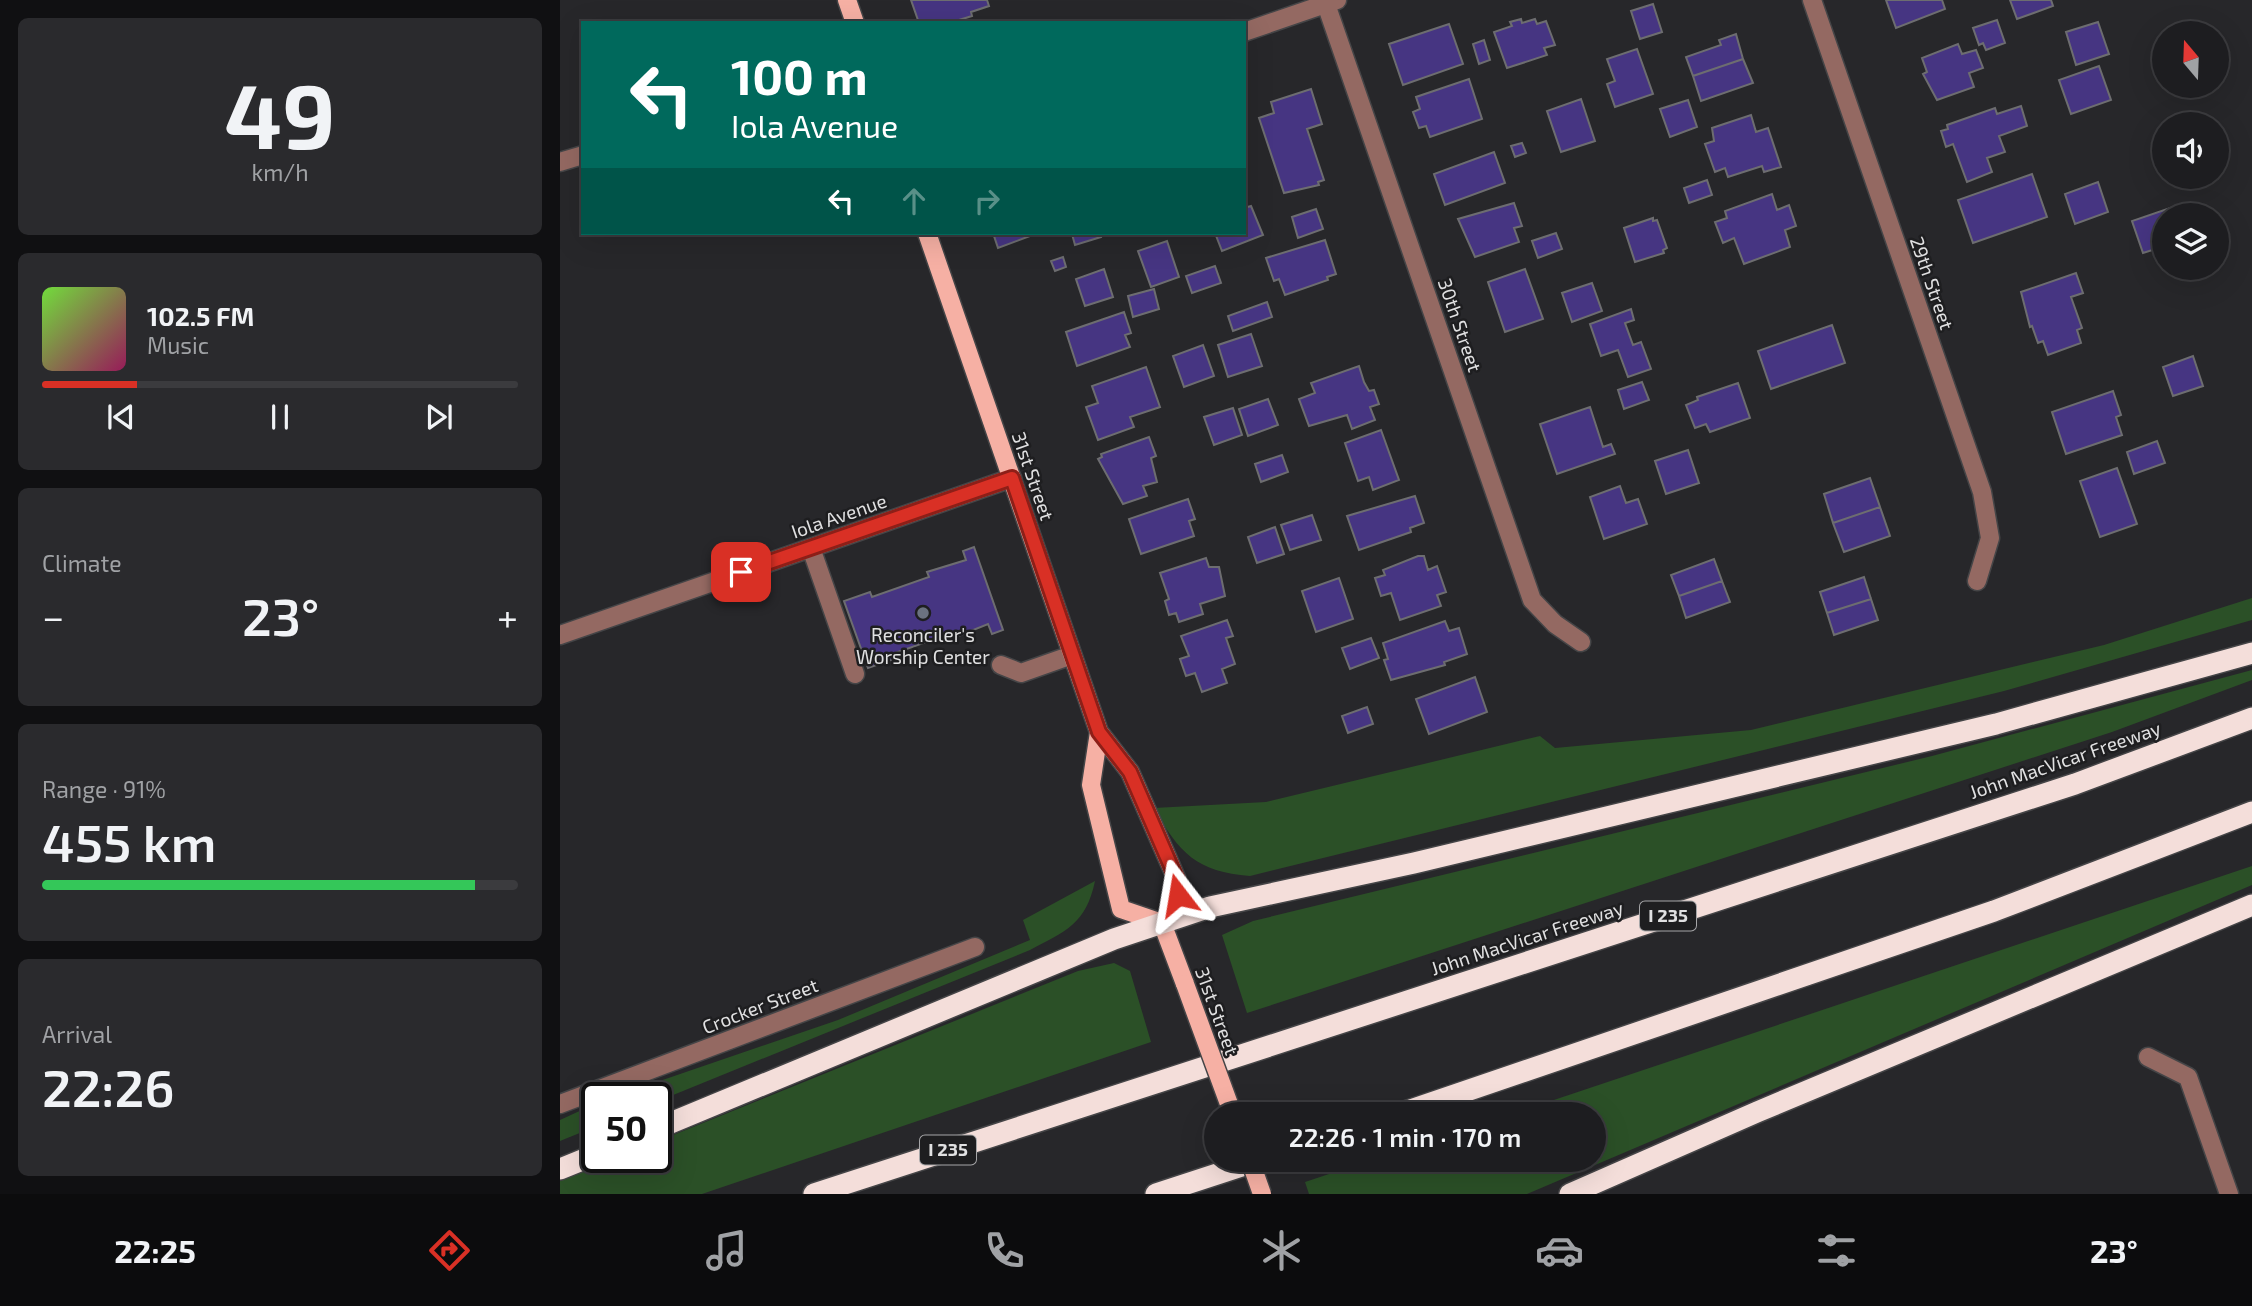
<!DOCTYPE html>
<html lang="en">
<head>
<meta charset="utf-8">
<style>
  body { margin:0; font-family:"Exo 2",sans-serif; background:#2a2a2d; color:#f1f3f6; height:100vh; display:flex; flex-direction:column; font-size:26px; white-space:nowrap }
  * { box-sizing:border-box; margin:0 }
  p { font-size:23px; color:#a0a2a5 }
  .icon { flex:none; width:38px; height:38px; fill:none; stroke:currentColor; stroke-width:2; stroke-linecap:round; stroke-linejoin:round }
  .map { position:relative; flex:1; overflow:hidden }
  .sheet { display:flex; flex-direction:column; gap:18px; padding:18px; background:#101012; width:560px }
  .sheet>* { flex:none }
  .hud { position:absolute; left:21px; top:21px; width:665px; height:214px; border-radius:0px; box-shadow:0 7px 28px #0002,0 0 0 2px #3b3b3e; background:#00695c; color:#fff; overflow:hidden }
  .needle { width:46px; rotate:341deg }
  .tools { position:absolute; left:1592px; top:21px; display:grid; gap:14px }
  .tools a { display:grid; place-items:center; width:77px; height:77px; border-radius:50%; background:#1d1d20; box-shadow:0 7px 28px #0002,0 0 0 2px #3b3b3e; font-size:35px }
  .speed { position:absolute; left:21px; top:1082px; display:flex; gap:14px; font-size:35px; font-weight:700; text-align:center }
  .speed>* { display:grid; place-content:center; width:91px; height:91px; border-radius:50%; background:#1d1d20; box-shadow:0 7px 28px #0002,0 0 0 2px #3b3b3e; line-height:1 }
  .speed .limit { border:4px solid #111; border-radius:10px; background:#fff; color:#111 }
  .pin { position:absolute; display:grid; place-items:center; width:60px; height:60px; color:#fff; margin:-30px; border-radius:14px; box-shadow:0 4px 10px #0006 }
  .me { position:absolute; width:77px; margin:-38px; rotate:346deg; stroke-linejoin:round; filter:drop-shadow(0 0 5px #0008) }
  .turn { display:flex; align-items:center; gap:24px; height:147px; padding:0 35px; font-size:32px }
  .turn .icon { width:91px; height:91px; stroke-width:2.5 }
  .turn b { display:block; font-size:49px; line-height:60px }
  .lanes { display:flex; align-items:center; height:66px; padding:0 35px; background:#0003; justify-content:center; gap:35px; direction:ltr }
  .lanes .off { opacity:.35 }
  .big { font-size:52px; font-weight:600; line-height:1.1 }
  .sheet .card { flex:1; display:flex; flex-direction:column; justify-content:center; gap:10px; min-width:0; padding:0 24px; border-radius:10px; background:#2a2a2d }
  .sheet .dial { align-items:center; gap:0 }
  .dial b { font-size:91px; line-height:1 }
  .song { display:flex; align-items:center; gap:21px }
  .cover { width:84px; height:84px; border-radius:10px; background:linear-gradient(135deg,hsl(100 70% 55%),hsl(330 70% 35%)) }
  .played { height:7px; border-radius:4px; background:linear-gradient(90deg,#d93025 20%,#3b3b3e 20%) }
  .keys { display:flex; justify-content:space-around; direction:ltr }
  .heat { display:flex; justify-content:space-between; align-items:center; font-size:38px; direction:ltr }
  .charge { height:10px; border-radius:5px; background:linear-gradient(90deg,#34c759 91%,#3b3b3e 0) }
  .trip { position:absolute; left:644px; top:1102px; width:402px; height:70px; border-radius:35px; background:#1d1d20; box-shadow:0 7px 28px #0002,0 0 0 2px #3b3b3e; font-weight:600; line-height:70px; text-align:center }
  .menu { display:flex; height:112px; justify-content:space-around; align-items:center; background:#0c0c0d; color:#a0a2a5 }
  .menu .icon { width:49px; height:49px }
  .menu .current { color:#d93025 }
  .menu b { font-size:32px; color:#f1f3f6 }
  main { display:flex; flex:1; min-height:0 }
  .map>svg:first-child { display:block }
</style>
</head>
<body>
<main>
<section class="sheet">
<div class="card dial"><b>49</b><p>km/h</p></div>
<div class="card">
<div class="song"><i class="cover"></i><div><b>102.5 FM</b><p>Music</p></div></div>
<div class="played"></div>
<div class="keys"><svg class="icon" aria-label="previous" viewBox="0 0 24 24"><path d="M18 5L8 12l10 7zM5 5v14"/></svg><svg class="icon" aria-label="pause" viewBox="0 0 24 24"><path d="M8 5v14M16 5v14"/></svg><svg class="icon" aria-label="next" viewBox="0 0 24 24"><path d="M6 5l10 7-10 7zM19 5v14"/></svg></div>
</div>
<div class="card"><p>Climate</p>
<div class="heat"><a>−</a><b class="big">23°</b><a>+</a></div>
</div>
<div class="card"><p>Range · 91%</p><b class="big">455 km</b><div class="charge"></div></div>
<div class="card"><p>Arrival</p><b class="big">22:26</b></div>
</section>
<div class="map">
<svg width="1692" height="1194" viewBox="0 0 1692 1194">
  <rect width="100%" height="100%" fill="#27272a"/>
  <!-- green -->
  <path fill="#2b5027" d="M1692,598V620L1444,691L690,876C637,872 619,853 594,808L706,802L980,736L995,748L1191,730L1544,645Z
    M1692,670V680L1552,732L687,1013L662,935L693,921L1372,756Z
    M1692,866V885L967,1194H749L745,1182L811,1160H1034V1115H949Z
    M535,881C526,924 506,931 470,950L96,1102V1097H53L278,1020L470,940L463,920Z
    M554,963L570,971L591,1042L142,1194H0V1181L59,1157H96V1142L518,971Z
    M37,1103V1126L0,1141V1120Z"/>
  <!-- building -->
  <path fill="#463582" stroke="#6d6d70" stroke-width="2" d="M351,0H427L429,6L411,12L412,16L399,20L400,23H359Z
    M1326,0H1382L1385,9L1336,28Z
    M1450,0H1491L1493,6L1457,19Z
    M1093,4L1102,32L1080,39L1071,11Z
    M961,19L962,23L975,19L977,24L986,21L995,45L984,48L987,55L947,68L934,32L952,26L950,22Z
    M1437,20L1445,43L1426,50L1423,43L1419,45L1413,28Z
    M1538,22L1549,54L1516,65L1506,32Z
    M889,24L903,64L843,85L829,44Z
    M1176,34L1183,59L1133,76L1126,57L1161,45L1159,40Z
    M924,40L930,60L919,64L913,44Z
    M1398,44L1402,54L1416,50L1423,68L1409,73L1414,87L1377,100L1363,74L1367,72L1362,58Z
    M1077,49L1093,94L1055,107L1047,84L1055,81L1047,59Z
    M1183,59L1193,83L1141,101L1133,76Z
    M1539,66L1551,100L1511,114L1499,80Z
    M909,79L922,119L870,137L866,126L859,128L853,112L860,109L856,97Z
    M751,89L762,124L747,129L764,180L758,182L759,185L724,193L699,118L714,113L711,102Z
    M1021,99L1035,141L1001,152L987,111Z
    M1128,100L1137,127L1110,137L1100,109Z
    M1461,106L1467,126L1439,136L1445,152L1427,158L1432,172L1407,182L1393,144L1386,147L1381,131L1388,129L1387,125L1435,108L1437,114Z
    M1191,115L1196,132L1208,128L1221,167L1204,172L1202,166L1168,177L1165,168L1155,172L1145,144L1154,141L1152,128Z
    M962,143L966,153L955,157L951,146Z
    M934,152L945,183L885,205L874,174Z
    M1472,174L1487,217L1413,243L1398,200Z
    M1147,180L1152,195L1129,203L1124,188Z
    M1538,182L1548,212L1515,224L1505,194Z
    M1212,194L1217,210L1229,205L1236,226L1225,230L1230,247L1184,264L1174,238L1163,243L1155,222L1167,218L1165,211Z
    M954,203L962,226L954,228L959,242L915,257L898,219Z
    M691,206L703,235L662,251L655,233H684V208Z
    M1616,206L1619,215H1605V246L1583,253L1572,221Z
    M756,209L763,229L738,238L732,217Z
    M1093,218V221L1097,220L1107,248L1103,250L1104,253L1075,262L1064,228Z
    M433,233H478L438,248Z
    M507,233H540L541,237L515,245L512,234Z
    M996,233L1002,249L978,258L972,241Z
    M765,240L776,274L767,277L768,280L725,295L719,279L714,281L706,258Z
    M607,241L619,277L591,287L578,251Z
    M503,257L506,267L495,271L491,261Z
    M655,266L661,283L632,293L626,276Z
    M544,269L553,297L525,306L516,279Z
    M965,269L983,319L945,332L928,282Z
    M1516,273L1523,293L1511,297L1522,328L1517,330L1521,343L1488,355L1483,341L1478,343L1472,326L1470,327L1461,292Z
    M1032,283L1042,311L1012,322L1002,293Z
    M594,289L599,309L573,317L568,296Z
    M707,302L712,317L673,331L668,316Z
    M1071,309L1074,320L1065,323L1073,345L1081,342L1091,369L1068,377L1058,350L1041,356L1030,324Z
    M564,312L571,333L565,335L570,347L517,366L506,332Z
    M1272,325L1285,363L1211,389L1198,351Z
    M691,334L702,366L668,377L658,345Z
    M643,345L654,376L624,387L613,356Z
    M1633,356L1643,386L1613,396L1603,367Z
    M799,366L804,382L809,391L814,390L819,404L810,407L815,420L792,429L787,415L749,426L739,399L755,393L751,383Z
    M586,367L600,407L570,417L574,427L538,440L526,407L538,403L532,386Z
    M1082,382L1089,400L1064,409L1058,390Z
    M1178,383L1190,418L1150,432L1146,424L1135,428L1126,405L1138,400L1137,397Z
    M1553,391L1561,415L1556,417L1562,435L1506,454L1492,412Z
    M708,399L718,425L688,436L679,409Z
    M1030,407L1043,447L1051,444L1055,454L997,474L980,424Z
    M673,408L682,435L654,445L644,417Z
    M821,430L839,480L813,490L809,477L798,481L785,443Z
    M589,437L596,456L591,458L597,482L583,486L587,496L563,504L538,459L542,457L541,454Z
    M1597,441L1605,463L1574,474L1567,452Z
    M1128,450L1139,483L1106,494L1095,461Z
    M722,455L728,472L701,482L695,464Z
    M1557,468L1577,524L1540,537L1520,481Z
    M1310,478L1320,507L1273,523L1264,494Z
    M1060,486L1066,503L1078,499L1087,524L1044,539L1030,497Z
    M855,496L864,523L850,528L851,532L799,550L787,516Z
    M628,499L635,519L629,521L634,536L581,554L569,519Z
    M1320,507L1330,536L1284,552L1273,523Z
    M752,515L761,540L730,550L721,525Z
    M715,527L724,554L697,563L688,537Z
    M414,547L443,630L432,634L428,624L391,639L389,634L332,654L334,659L308,668L284,601L310,592L312,597L369,577L367,572L406,560L403,551Z
    M858,556H864L868,570L877,566L886,592L877,595L881,606L840,620L831,593L821,596L815,578L825,575L823,570Z
    M646,558L649,567H659L665,596L640,604L643,614L619,622L616,613L609,615L605,601L609,599L600,573Z
    M1154,559L1162,581L1119,596L1111,575Z
    M1304,577L1311,599L1267,613L1260,592Z
    M779,578L793,619L756,632L742,591Z
    M1162,581L1170,602L1126,618L1119,596Z
    M1311,599L1318,620L1274,635L1267,613Z
    M667,620L673,636L666,638L675,664L662,669L667,683L642,692L635,673L626,676L620,659L629,656L621,636Z
    M885,621L889,631L899,628L907,654L884,662L885,665L831,680L824,660L828,659L823,643Z
    M811,638L819,658L790,669L782,648Z
    M915,677L927,712L869,734L856,699Z
    M807,707L813,724L788,733L782,716Z"/>
  <g fill="none" stroke-linecap="round" stroke-linejoin="round">
    <defs>
      <path id="minor" d="M1252,0L1422,492L1430,538L1417,581
        M766,4L972,600L995,624L1021,642
        M684,32L777,0
        M0,162L23,155
        M251,548L295,674
        M0,635L452,478
        M441,665L461,673L512,655
        M1588,1057L1628,1077L1669,1194
        M0,1104L415,947"/>
      <path id="major" d="M287,0L295,23
        M367,233L539,732L570,772L617,880L614,906L602,923
        M539,732L531,785L561,909L602,923
        M602,923L625,984"/>
      <path id="highway" d="M836,1115L1434,911L1692,812
        M96,1129L554,939L650,907L854,863L1436,724L1692,653
        M0,1169L37,1154
        M254,1194L1515,784L1692,718
        M596,1194L700,1160
        M1010,1194L1197,1112L1692,905"/>
    </defs>
    <!-- minor casing -->
    <use href="#minor" stroke="#454547" stroke-width="21"/>
    <!-- major casing -->
    <use href="#major" stroke="#454547" stroke-width="21"/>
    <!-- highway casing -->
    <use href="#highway" stroke="#454547" stroke-width="24"/>
    <!-- minor -->
    <use href="#minor" stroke="#946962" stroke-width="18"/>
    <!-- major -->
    <use href="#major" stroke="#f6b0a4" stroke-width="18"/>
    <!-- highway -->
    <use href="#highway" stroke="#f4deda" stroke-width="21"/>
    <defs>
      <path id="major-bridge" d="M625,984L673,1115
        M690,1160L702,1194"/>
    </defs>
    <!-- major-bridge casing -->
    <use href="#major-bridge" stroke="#454547" stroke-width="21" stroke-linecap="butt"/>
    <!-- major-bridge -->
    <use href="#major-bridge" stroke="#f6b0a4" stroke-width="18"/>
  </g>
  <g fill="none" stroke-linecap="round" stroke-linejoin="round">
    <defs>
      <path id="route" d="M181,572L452,478L539,732L570,772L617,880L618,895"/>
    </defs>
    <!-- route casing -->
    <use href="#route" stroke="#8d1f18" stroke-width="18"/>
    <!-- route -->
    <use href="#route" stroke="#d93025" stroke-width="12"/>
  </g>
  <!-- markers -->
  <circle fill="#6b7280" stroke="#1e1e20" stroke-width="2.5" cx="363" cy="613" r="7"/>
  <g text-anchor="middle" stroke-width="5" stroke-linejoin="round" paint-order="stroke">
    <!-- shield labels -->
    <g fill="#1e1e20" stroke="#a6a6a8" stroke-width="2">
      <rect x="1080" y="901.5" width="56" height="29" rx="5"/>
      <rect x="360" y="1135.5" width="56" height="29" rx="5"/>
    </g>
    <g font-size="18" font-weight="bold" fill="#e1e1e2">
      <text x="1108" y="922">I 235</text>
      <text x="388" y="1156">I 235</text>
    </g>
    <!-- street labels -->
    <g font-size="19" fill="#e1e1e2" stroke="#1e1e20">
      <text transform="translate(1372 283) rotate(71)" y="7">29th Street</text>
      <text transform="translate(900 325) rotate(71)" y="7">30th Street</text>
      <text transform="translate(473 476) rotate(71)" y="7">31st Street</text>
      <text transform="translate(279 516) rotate(-19)" y="7">Iola Avenue</text>
      <text transform="translate(1505 760) rotate(-19)" y="7">John MacVicar Freeway</text>
      <text transform="translate(967 938) rotate(-18)" y="7">John MacVicar Freeway</text>
      <text transform="translate(200 1006) rotate(-21)" y="7">Crocker Street</text>
      <text transform="translate(657 1011) rotate(70)" y="7">31st Street</text>
    </g>
    <!-- poi labels -->
    <g font-size="19" fill="#e1e1e2" stroke="#1e1e20">
      <text x="363" y="642">Reconciler's<tspan x="363" dy="22">Worship Center</tspan></text>
    </g>
  </g>
</svg>
<div class="tools">
<a><svg class="needle" viewBox="-14 -14 28 28"><path d="M0-13l5 13h-10z" fill="#e53935"/><path d="M0 13l5-13h-10z" fill="#a0a2a5"/></svg></a>
<a><svg class="icon" aria-label="sound" viewBox="0 0 24 24"><path d="M4 9h4l5-4v14l-5-4H4zM17 9q2 3 0 6"/></svg></a>
<a><svg class="icon" aria-label="layers" viewBox="0 0 24 24"><path d="M12 4l9 5-9 5-9-5zM3 14l9 5 9-5"/></svg></a>
</div>
<div class="speed"><div class="limit">50</div></div>
<div class="pin" style="left:181px;top:572px;background:#d93025"><svg class="icon" aria-label="arrive" viewBox="0 0 24 24"><path d="M6 21V4h12l-3 4 3 4H6"/></svg></div>
<svg class="me" style="left:618px;top:895px" viewBox="-20 -20 40 40"><path d="M0-17L14 15 0 8-14 15z" fill="#d93025" stroke="#fff" stroke-width="4"/></svg>
<div class="trip">22:26 · 1 min · 170 m</div>
<div class="hud">
<div class="turn"><svg class="icon" aria-label="left" viewBox="0 0 24 24"><path d="M17 20v-9H6M10 6l-5 5 5 5"/></svg><div><b>100 m</b>Iola Avenue</div></div>
<div class="lanes"><svg class="icon" aria-label="left" viewBox="0 0 24 24"><path d="M17 20v-9H6M10 6l-5 5 5 5"/></svg><svg class="icon off" aria-label="ahead" viewBox="0 0 24 24"><path d="M12 20V5M6 11l6-6 6 6"/></svg><svg class="icon off" aria-label="right" viewBox="0 0 24 24"><path d="M7 20v-9h11M14 6l5 5-5 5"/></svg></div>
</div>
</div>
</main>
<nav class="menu">
<b>22:25</b>
<svg class="icon current" aria-label="directions" viewBox="0 0 24 24"><path d="M12 3l9 9-9 9-9-9zM9 14v-3h6M13 9l2 2-2 2"/></svg>
<svg class="icon" aria-label="music" viewBox="0 0 24 24"><path d="M9 18V5l10-2v13"/><circle cx="6" cy="18" r="3"/><circle cx="16" cy="16" r="3"/></svg>
<svg class="icon" aria-label="phone" viewBox="0 0 24 24"><path d="M5 4h4l2 5-3 2q2 4 5 5l2-3 5 2v4C11 20 4 13 5 4z"/></svg>
<svg class="icon" aria-label="climate" viewBox="0 0 24 24"><path d="M12 3v18M4 7l16 10M4 17L20 7"/></svg>
<svg class="icon" aria-label="car" viewBox="0 0 24 24"><path d="M5 17H2v-5l4-1 3-4h7l3 4 3 1v5h-3M9 17h6M6 11h13"/><circle cx="7" cy="17" r="2"/><circle cx="17" cy="17" r="2"/></svg>
<svg class="icon" aria-label="filters" viewBox="0 0 24 24"><path d="M4 7h16M4 17h16"/><circle cx="9" cy="7" r="2"/><circle cx="15" cy="17" r="2"/></svg>
<b>23°</b>
</nav>
</body>
</html>
